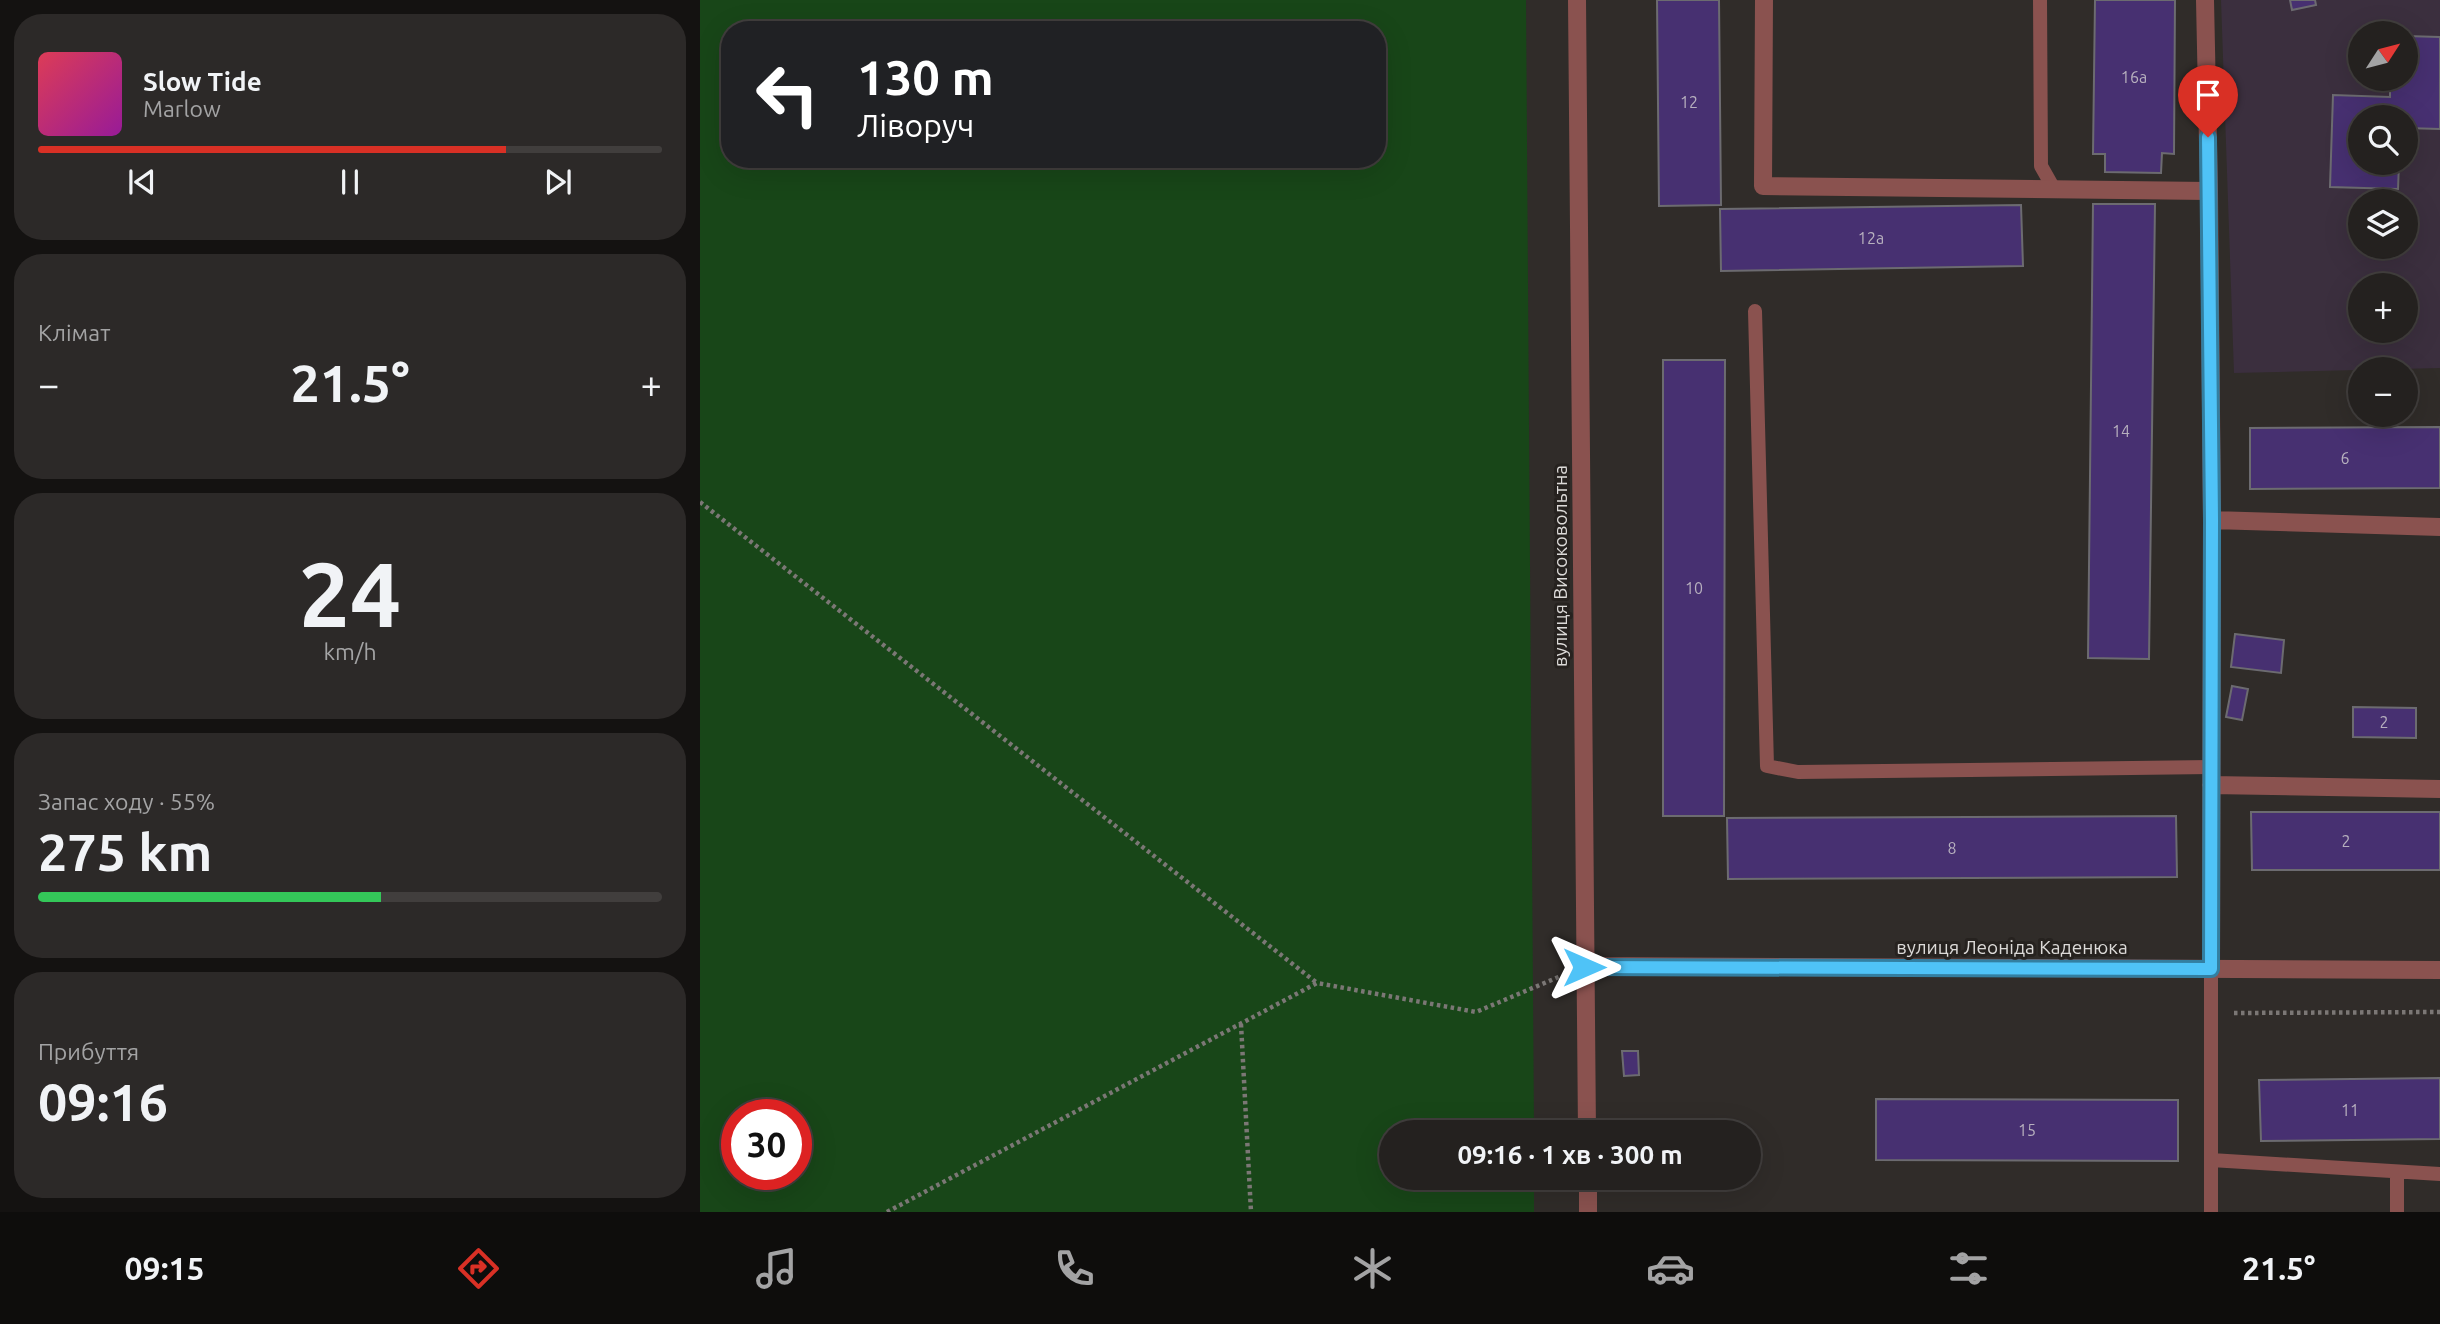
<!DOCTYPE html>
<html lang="uk">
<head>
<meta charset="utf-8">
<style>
  body { margin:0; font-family:Ubuntu,sans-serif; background:#2c2928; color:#f1f3f6; height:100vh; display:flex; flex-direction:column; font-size:26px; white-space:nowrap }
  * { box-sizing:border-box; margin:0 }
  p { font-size:23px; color:#a3a3a4 }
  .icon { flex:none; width:38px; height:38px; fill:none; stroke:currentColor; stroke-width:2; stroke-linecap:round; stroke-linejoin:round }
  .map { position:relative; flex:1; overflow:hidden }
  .panel { display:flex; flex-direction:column; gap:14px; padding:14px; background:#141211; width:700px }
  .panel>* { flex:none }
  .hud { position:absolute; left:21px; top:21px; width:665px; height:147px; border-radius:28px; box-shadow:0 7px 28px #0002,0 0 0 2px #413e3d; background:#202124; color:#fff; overflow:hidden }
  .needle { width:46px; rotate:54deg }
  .buttons { position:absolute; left:1648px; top:21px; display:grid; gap:14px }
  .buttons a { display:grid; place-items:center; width:70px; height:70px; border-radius:50%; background:#24211f; box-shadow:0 7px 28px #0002,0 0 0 2px #413e3d; font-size:35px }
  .speed { position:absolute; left:21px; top:1099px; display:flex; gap:14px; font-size:35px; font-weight:700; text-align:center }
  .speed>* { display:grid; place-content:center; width:91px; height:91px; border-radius:50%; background:#24211f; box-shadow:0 7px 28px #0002,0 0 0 2px #413e3d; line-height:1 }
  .speed .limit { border:10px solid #d22; background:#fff; color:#111 }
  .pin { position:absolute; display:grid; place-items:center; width:60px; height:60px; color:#fff; margin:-72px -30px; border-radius:50% 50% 50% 0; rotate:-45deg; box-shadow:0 0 7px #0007 }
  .pin .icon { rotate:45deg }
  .me { position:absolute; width:77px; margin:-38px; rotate:90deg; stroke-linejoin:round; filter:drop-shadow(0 0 5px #0008) }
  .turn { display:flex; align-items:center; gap:24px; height:147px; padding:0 21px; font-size:32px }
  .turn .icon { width:91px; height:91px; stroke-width:2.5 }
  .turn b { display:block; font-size:49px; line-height:60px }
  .big { font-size:52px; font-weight:600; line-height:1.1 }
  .panel .tile { flex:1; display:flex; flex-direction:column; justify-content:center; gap:10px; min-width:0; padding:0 24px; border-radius:28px; background:#2c2928 }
  .panel .dial { align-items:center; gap:0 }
  .dial b { font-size:91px; line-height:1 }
  .song { display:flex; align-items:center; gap:21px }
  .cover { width:84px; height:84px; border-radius:10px; background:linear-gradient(135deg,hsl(350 70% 55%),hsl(300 70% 35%)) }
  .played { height:7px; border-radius:4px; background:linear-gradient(90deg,#d93025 75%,#413e3d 75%) }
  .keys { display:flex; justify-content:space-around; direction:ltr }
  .heat { display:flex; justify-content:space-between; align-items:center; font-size:38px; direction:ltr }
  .charge { height:10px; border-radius:5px; background:linear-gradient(90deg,#34c759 55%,#413e3d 0) }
  .trip { position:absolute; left:679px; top:1120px; width:382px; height:70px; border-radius:35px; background:#24211f; box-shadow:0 7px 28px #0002,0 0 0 2px #413e3d; font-weight:600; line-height:70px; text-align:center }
  .tab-bar { display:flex; height:112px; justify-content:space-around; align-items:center; background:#0e0d0c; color:#a3a3a4 }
  .tab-bar .icon { width:49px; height:49px }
  .tab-bar .on { color:#d93025 }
  .tab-bar b { font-size:32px; color:#f1f3f6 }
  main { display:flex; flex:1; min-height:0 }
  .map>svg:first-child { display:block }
</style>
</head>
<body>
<main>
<section class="panel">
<div class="tile">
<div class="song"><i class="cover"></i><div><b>Slow Tide</b><p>Marlow</p></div></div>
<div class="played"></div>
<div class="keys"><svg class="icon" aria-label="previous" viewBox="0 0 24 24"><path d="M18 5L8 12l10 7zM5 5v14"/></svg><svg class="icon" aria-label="pause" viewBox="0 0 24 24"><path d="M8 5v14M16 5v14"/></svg><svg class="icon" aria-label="next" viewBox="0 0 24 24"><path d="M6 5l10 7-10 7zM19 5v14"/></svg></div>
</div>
<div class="tile"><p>Клімат</p>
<div class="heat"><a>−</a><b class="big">21.5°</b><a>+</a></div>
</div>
<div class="tile dial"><b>24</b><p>km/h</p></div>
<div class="tile"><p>Запас ходу · 55%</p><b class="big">275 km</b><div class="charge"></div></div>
<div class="tile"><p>Прибуття</p><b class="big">09:16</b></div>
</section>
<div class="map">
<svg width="1740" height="1212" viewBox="0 0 1740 1212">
  <rect width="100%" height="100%" fill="#302c29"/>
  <!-- education -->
  <path fill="#3b2f3e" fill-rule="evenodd" d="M1521,0H1740V368L1534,373ZM1661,33H1706V79H1661ZM1661,117H1706V163H1661ZM1661,201H1706V247H1661ZM1661,285H1706V331H1661Z"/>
  <!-- green -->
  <path fill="#184618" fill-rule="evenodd" d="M0,0H826L834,1132H691V1178H834V1212H0ZM30,30H677V159H30ZM37,1115H96V1174H37Z"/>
  <!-- building -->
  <path fill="#473071" stroke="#6c6b70" stroke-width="2" d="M957,0H1019L1021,205L959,206Z
    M1395,0H1475L1474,154L1462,153L1461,173L1405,172V154H1393Z
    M1590,0H1615L1616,5L1592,10Z
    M1706,36L1740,37V129L1706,128V117H1661V163H1699L1698,189L1630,187L1633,95L1690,97V79H1706Z
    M1393,204H1455L1449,659L1388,658Z
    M1321,205L1323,266L1021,271L1020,209Z
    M963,360H1025L1024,816H963Z
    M1740,427V488L1550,489V428Z
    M1535,634L1584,640L1581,673L1531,667Z
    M1532,686L1548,689L1542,720L1526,717Z
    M1653,707L1716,708V738L1653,737Z
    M1551,812H1740V870H1552Z
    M1476,816L1477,877L1028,879L1027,818Z
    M922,1051H938L939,1075L924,1076Z
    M1740,1078V1139L1561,1141L1559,1080Z
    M1176,1099L1478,1100V1161L1176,1160Z"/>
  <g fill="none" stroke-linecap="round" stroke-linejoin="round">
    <!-- path -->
    <path stroke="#7b7775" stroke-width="4.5" stroke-dasharray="3.5 3.5" stroke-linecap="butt" d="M0,502L617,983
      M1534,1013L1740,1012
      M541,1024L551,1212
      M187,1212L617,983L776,1012L861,976"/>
    <!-- service -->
    <path stroke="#8a524f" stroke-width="14" d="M1340,0L1341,166L1354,189
      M1055,311L1067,766L1098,772L1511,767
      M1511,1160L1740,1174
      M1511,1212V969
      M1697,1212V1173"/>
    <!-- minor -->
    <path stroke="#8a524f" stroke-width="18" d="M877,0L887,1132
      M1064,0L1063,186L1509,191L1512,520L1511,969
      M1505,0L1509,191
      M1512,520L1740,527
      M1511,785L1740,789
      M884,966L1740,970
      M888,1178V1212"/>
  </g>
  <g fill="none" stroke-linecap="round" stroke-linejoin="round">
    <defs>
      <path id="route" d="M884,967L1511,969L1512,520L1508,137"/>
    </defs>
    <!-- route casing -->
    <use href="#route" stroke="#337fa1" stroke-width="18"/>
    <!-- route -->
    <use href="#route" stroke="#4fc3f7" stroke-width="12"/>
  </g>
  <g text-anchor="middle" stroke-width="6" stroke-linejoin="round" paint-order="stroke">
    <!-- number labels -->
    <g font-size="16" fill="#b7b0be">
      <text x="1434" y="83">16а</text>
      <text x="989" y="108">12</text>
      <text x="1171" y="244">12а</text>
      <text x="1421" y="437">14</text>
      <text x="1645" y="464">6</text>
      <text x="994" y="594">10</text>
      <text x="1684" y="728">2</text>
      <text x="1646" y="847">2</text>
      <text x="1252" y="854">8</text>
      <text x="1650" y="1116">11</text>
      <text x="1327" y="1136">15</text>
    </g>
    <!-- street labels -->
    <g font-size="19" fill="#dcdad8" stroke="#26221f">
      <text transform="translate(860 566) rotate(-90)" y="7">вулиця Високовольтна</text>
      <text x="1312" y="954">вулиця Леоніда Каденюка</text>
    </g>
  </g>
</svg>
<div class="buttons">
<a><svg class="needle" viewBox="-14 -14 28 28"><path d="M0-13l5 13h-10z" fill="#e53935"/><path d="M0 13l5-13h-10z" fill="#a3a3a4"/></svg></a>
<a><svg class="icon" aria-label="search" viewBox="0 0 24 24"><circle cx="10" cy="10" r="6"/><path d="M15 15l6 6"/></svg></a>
<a><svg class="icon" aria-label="layers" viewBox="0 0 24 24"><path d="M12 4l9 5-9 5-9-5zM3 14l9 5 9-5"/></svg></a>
<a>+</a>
<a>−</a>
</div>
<div class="speed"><div class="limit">30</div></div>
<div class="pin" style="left:1508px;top:137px;background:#d93025"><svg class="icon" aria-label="arrive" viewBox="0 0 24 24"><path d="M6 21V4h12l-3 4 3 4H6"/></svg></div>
<svg class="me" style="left:884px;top:967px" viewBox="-20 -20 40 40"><path d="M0-17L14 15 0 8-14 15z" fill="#4fc3f7" stroke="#fff" stroke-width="4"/></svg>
<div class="trip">09:16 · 1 хв · 300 m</div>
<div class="hud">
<div class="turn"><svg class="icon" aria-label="left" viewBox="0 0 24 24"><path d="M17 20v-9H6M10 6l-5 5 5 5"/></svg><div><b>130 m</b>Ліворуч</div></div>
</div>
</div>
</main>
<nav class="tab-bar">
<b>09:15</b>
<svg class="icon on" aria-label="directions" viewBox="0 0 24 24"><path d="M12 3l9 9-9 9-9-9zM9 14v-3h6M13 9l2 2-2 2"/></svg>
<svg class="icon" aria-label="music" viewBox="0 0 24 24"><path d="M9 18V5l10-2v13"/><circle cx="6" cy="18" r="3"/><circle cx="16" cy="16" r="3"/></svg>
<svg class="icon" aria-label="phone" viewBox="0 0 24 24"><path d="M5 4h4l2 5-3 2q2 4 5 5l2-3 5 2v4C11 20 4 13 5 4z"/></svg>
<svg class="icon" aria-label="climate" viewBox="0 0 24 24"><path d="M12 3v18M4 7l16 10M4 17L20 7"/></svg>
<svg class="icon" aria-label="car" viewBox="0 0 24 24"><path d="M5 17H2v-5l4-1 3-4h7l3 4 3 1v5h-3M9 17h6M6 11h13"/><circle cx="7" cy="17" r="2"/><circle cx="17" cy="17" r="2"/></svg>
<svg class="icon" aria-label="filters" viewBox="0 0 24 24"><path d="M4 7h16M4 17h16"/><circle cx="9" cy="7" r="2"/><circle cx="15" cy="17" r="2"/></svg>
<b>21.5°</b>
</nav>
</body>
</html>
